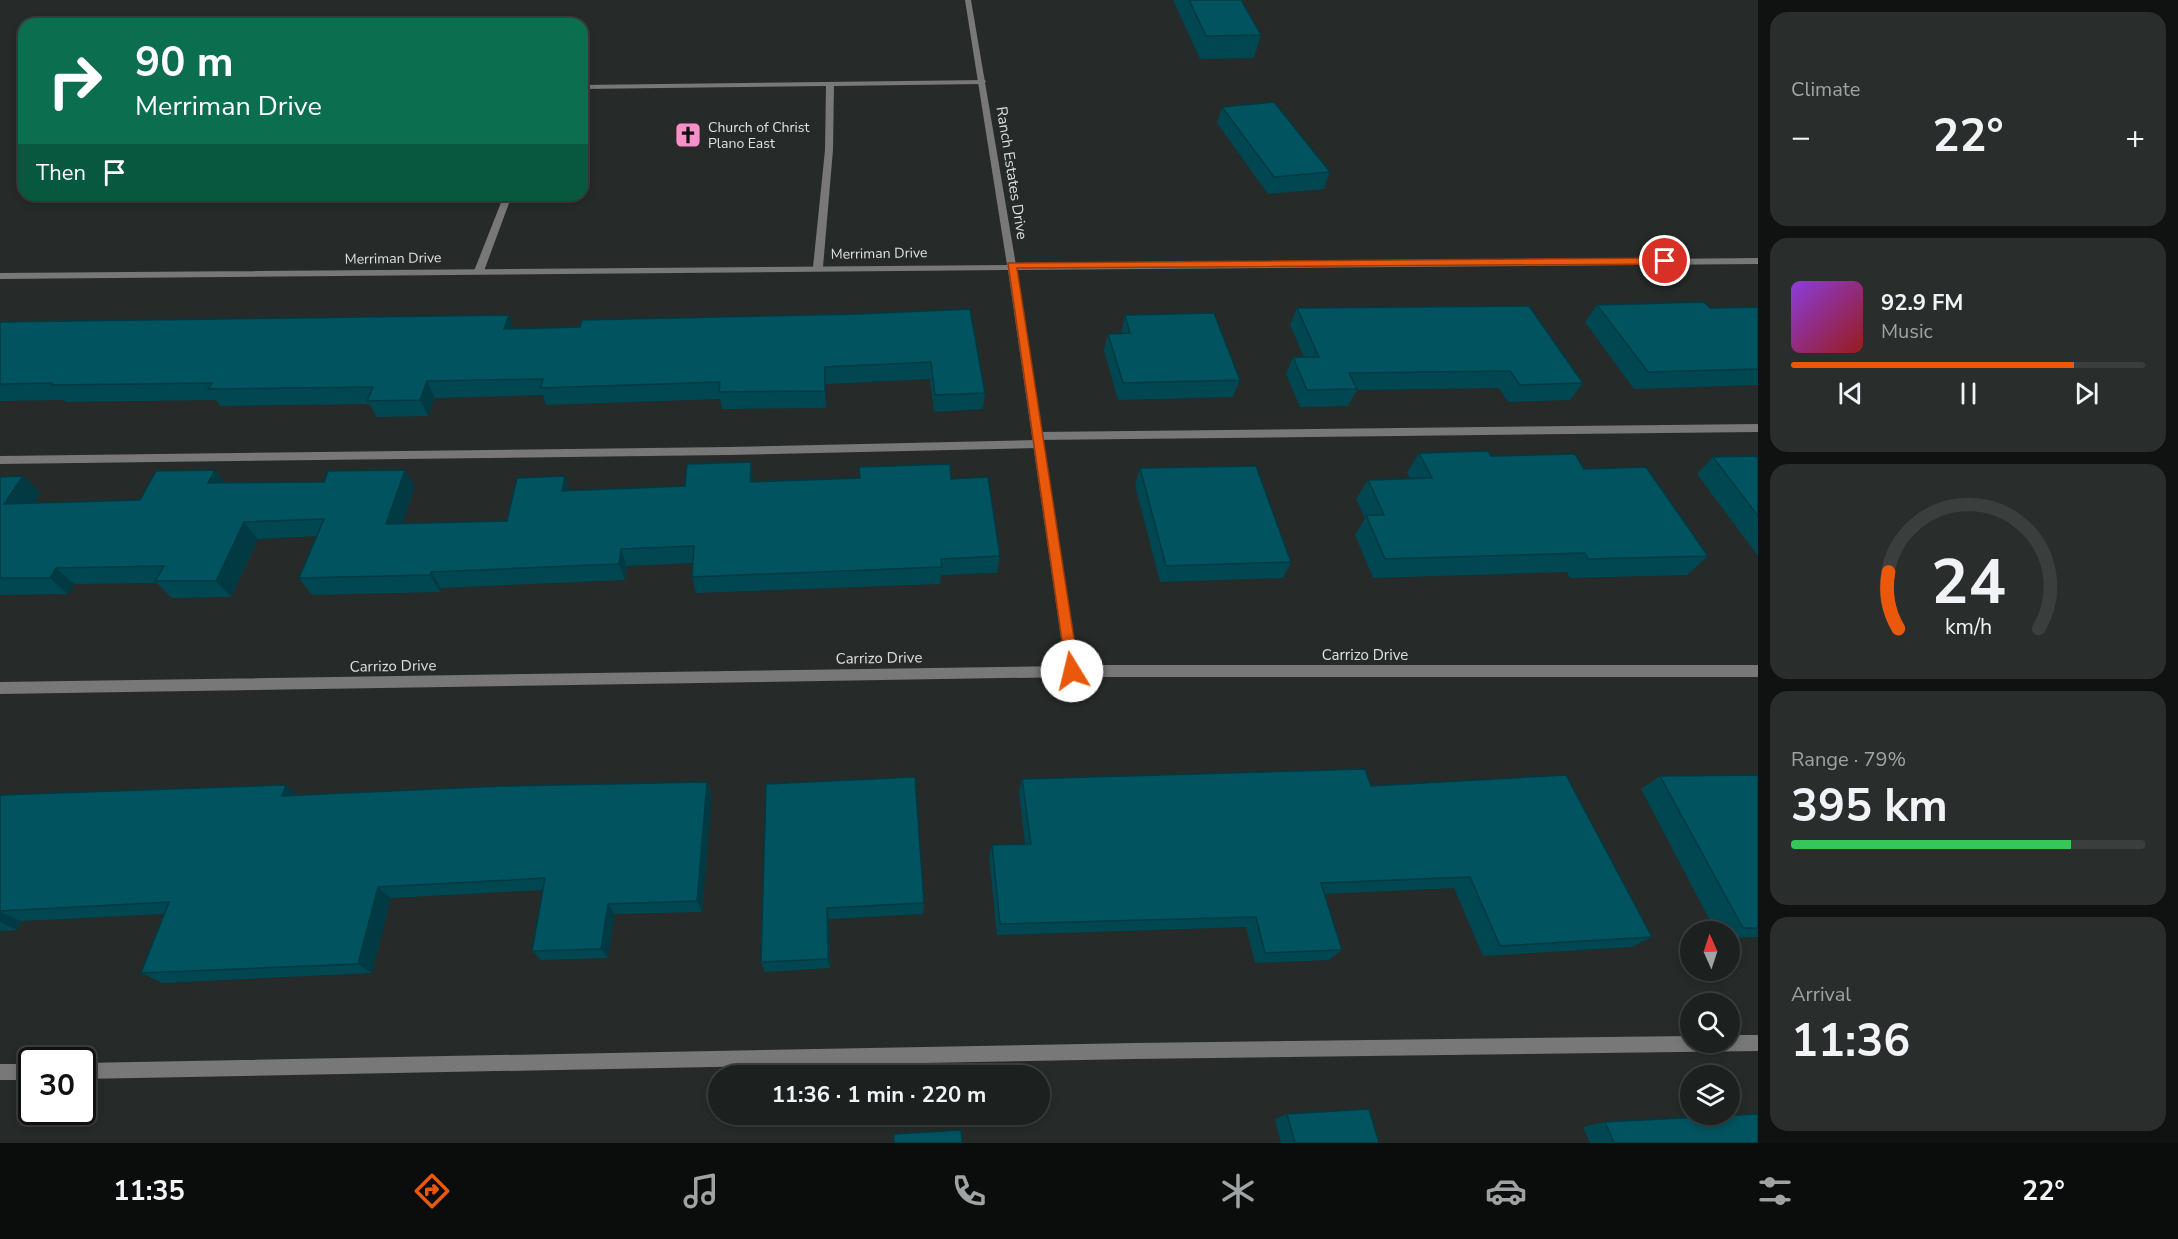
<!DOCTYPE html>
<html lang="en">
<head>
<meta charset="utf-8">
<style>
  body { margin:0; font-family:"Nunito Sans",sans-serif; background:#292d2c; color:#f1f3f6; height:100vh; display:flex; flex-direction:column; font-size:22px; white-space:nowrap }
  * { box-sizing:border-box; margin:0 }
  p { font-size:20px; color:#a0a3a4 }
  .icon { flex:none; width:33px; height:33px; fill:none; stroke:currentColor; stroke-width:2; stroke-linecap:round; stroke-linejoin:round }
  .map { position:relative; flex:1; overflow:hidden }
  .details { display:flex; flex-direction:column; gap:12px; padding:12px; background:#0f1211; width:420px }
  .details>* { flex:none }
  .guide { position:absolute; left:18px; top:18px; width:570px; height:183px; border-radius:18px; box-shadow:0 3px 9px #0003,0 0 0 2px #3a3e3d; background:#0b6e4f; color:#fff; overflow:hidden }
  .needle { width:39px; rotate:357deg }
  .controls { position:absolute; left:1680px; top:921px; display:grid; gap:12px }
  .controls a { display:grid; place-items:center; width:60px; height:60px; border-radius:50%; background:#1c201f; box-shadow:0 3px 9px #0003,0 0 0 2px #3a3e3d; font-size:30px }
  .speed { position:absolute; left:18px; top:1047px; display:flex; gap:12px; font-size:30px; font-weight:700; text-align:center }
  .speed>* { display:grid; place-content:center; width:78px; height:78px; border-radius:50%; background:#1c201f; box-shadow:0 3px 9px #0003,0 0 0 2px #3a3e3d; line-height:1 }
  .speed .limit { border:3px solid #111; border-radius:9px; background:#fff; color:#111 }
  .pin { position:absolute; display:grid; place-items:center; width:51px; height:51px; color:#fff; margin:-26px; border:3px solid #fff; border-radius:50%; box-shadow:0 2px 6px #0007 }
  .me { position:absolute; width:66px; margin:-33px; rotate:351deg; stroke-linejoin:round; filter:drop-shadow(0 0 4px #0008) }
  .turn { display:flex; align-items:center; gap:21px; height:126px; padding:0 18px; font-size:27px }
  .turn .icon { width:78px; height:78px; stroke-width:2.5 }
  .turn b { display:block; font-size:42px; line-height:51px }
  .then { display:flex; align-items:center; height:57px; padding:0 18px; background:#0003; gap:12px; font-size:22px }
  .big { font-size:45px; font-weight:700; line-height:1.1 }
  .details .card { flex:1; display:flex; flex-direction:column; justify-content:center; gap:9px; min-width:0; padding:0 21px; border-radius:18px; background:#292d2c }
  .details .dial { align-items:center; gap:0 }
  .dial svg { height:156px; overflow:visible; fill:none; stroke:#3a3e3d; stroke-width:7; stroke-linecap:round; text-anchor:middle }
  .dial text { fill:#f1f3f6; stroke:none }
  .song { display:flex; align-items:center; gap:18px }
  .cover { width:72px; height:72px; border-radius:9px; background:linear-gradient(135deg,hsl(270 70% 55%),hsl(0 70% 35%)) }
  .played { height:6px; border-radius:3px; background:linear-gradient(90deg,#ea580c 80%,#3a3e3d 80%) }
  .keys { display:flex; justify-content:space-around; direction:ltr }
  .heat { display:flex; justify-content:space-between; align-items:center; font-size:33px; direction:ltr }
  .charge { height:9px; border-radius:4px; background:linear-gradient(90deg,#34c759 79%,#3a3e3d 0) }
  .trip { position:absolute; left:708px; top:1065px; width:342px; height:60px; border-radius:30px; background:#1c201f; box-shadow:0 3px 9px #0003,0 0 0 2px #3a3e3d; font-weight:700; line-height:60px; text-align:center }
  .tab-bar { display:flex; height:96px; justify-content:space-around; align-items:center; background:#0b0d0c; color:#a0a3a4 }
  .tab-bar .icon { width:42px; height:42px }
  .tab-bar .selected { color:#ea580c }
  .tab-bar b { font-size:27px; color:#f1f3f6 }
  main { display:flex; flex:1; min-height:0 }
  .map>svg:first-child { display:block }
</style>
</head>
<body>
<main>
<div class="map">
<svg width="1758" height="1143" viewBox="0 0 1758 1143">
  <rect width="100%" height="100%" fill="#262a29"/>
  <g fill="none" stroke-linecap="round" stroke-linejoin="round">
    <!-- lane -->
    <path fill="#777877" fill-rule="evenodd" d="M985,80L986,82L982,84L834,86L833,150L823,267L818,270L813,267L825,150L826,86L582,89V85Z
      M504,195H512L484,271L482,273H476L474,271Z
      M1758,424V432L1037,440L1032,436L1037,432Z
      M1038,440L1043,444L1038,448L728,455L0,464V456L728,447Z
      M1730,1035H1758V1051L1134,1059L82,1079V1063L1134,1043L1690,1036V1042H1730Z
      M0,1064H32V1080H0Z"/>
    <!-- street -->
    <path fill="#777877" fill-rule="evenodd" d="M965,0H971L1016,265L1758,258V264L1017,270L1078,665H1758V677H1072L0,694V682L1065,666L1008,270L0,279V273L1007,265Z"/>
  </g>
  <!-- wall -->
  <path fill="#014752" d="M1173,0H1241L1261,35L1254,58L1200,59Z
    M1222,107L1330,172L1324,189L1268,194L1217,123Z
    M1597,305L1710,308L1758,307V385L1634,389L1585,322Z
    M1297,308L1583,383L1570,400L1508,402L1499,388L1357,390L1348,406L1300,407L1286,374L1293,357H1304L1290,325Z
    M858,314L985,393L983,409L934,412L930,379L826,384V408L722,409L720,399L546,405L543,395L435,398L428,416L377,417L369,404L220,406L216,400L66,402L64,400L0,401V322L514,329Z
    M1125,315L1240,380L1233,397L1118,400L1104,350L1108,334L1121,333Z
    M1419,453L1491,456L1584,469L1708,556L1687,575L1570,578L1567,572L1373,578L1355,535L1365,518L1356,499L1368,480L1410,478L1407,473Z
    M1713,457L1758,459V556L1697,474Z
    M751,462L753,482L951,479L1000,556L997,573L941,575L940,584L696,593L692,577L693,563L627,566L625,580L441,588L440,592L312,595L299,578L316,536L258,539L231,597L172,598L157,583L74,584L68,594L0,595V477L23,476L41,493L35,503L140,500L215,470L224,483L415,487L402,523L507,521L570,491L685,486Z
    M1140,468L1291,562L1283,578L1160,582L1135,485Z
    M1758,775V937L1730,938V932H1716L1641,789L1660,776Z
    M1022,779L1371,786L1652,937L1631,947L1483,956L1454,888L1324,894L1342,950L1329,960L1255,963L1246,927L997,935L989,856L992,845L1025,844L1019,792Z
    M707,782L712,795L702,912L615,914L608,958L541,960L532,951L543,890L391,898L372,973L162,983L141,973L164,914L21,921L17,930L0,931V795L298,796Z
    M766,784L924,903L923,914L829,919L830,968L765,972L761,962Z
    M1287,1114L1379,1143H1281L1275,1119Z
    M1605,1122L1758,1143H1590L1583,1127Z"/>
  <!-- shaded-wall -->
  <path fill="#013a42" d="M509,315L515,332L504,329Z
    M825,367L826,384V408L825,391Z
    M427,381L435,398L428,416L420,400Z
    M751,462L753,479V499L750,482Z
    M215,470L228,488L208,483Z
    M405,470L415,487L397,541L386,524Z
    M23,476L41,493L23,521L4,504Z
    M565,476L571,493L562,491Z
    M244,522L258,539L231,597L216,581Z
    M621,549L627,566L625,580L619,564Z
    M56,568L74,584L68,594L50,578Z
    M431,572L441,588L440,592L430,575Z
    M707,782L712,795L702,912L697,901Z
    M286,785L301,798L282,796Z
    M378,887L391,898L372,973L358,964Z
    M608,904L615,914L608,958L601,949Z
    M827,908L829,919L830,968L828,959Z
    M0,912L21,921L17,930L0,922Z"/>
  <!-- building -->
  <path fill="#01535f" stroke="#013a42" stroke-width="1.5" d="M1189,0H1241L1261,35L1206,36Z
    M1274,102L1330,172L1274,177L1222,107Z
    M1704,302L1710,308L1758,307V369L1648,372L1597,305Z
    M1529,306L1583,383L1520,385L1510,371L1349,373L1357,389L1307,390L1293,357H1319L1297,308Z
    M970,309L985,393L935,395L931,362L825,367V391L719,392L720,382L540,388L543,379L427,381L420,400L367,401L373,387L208,389L212,383L51,385L52,383L0,384V322L509,315L504,329L580,327L582,320L858,314Z
    M1214,313L1240,380L1123,383L1108,334L1130,333L1125,315Z
    M1488,451L1491,456L1575,454L1584,469L1646,467L1708,556L1588,559L1585,553L1385,559L1366,515H1384L1368,480L1432,478L1419,453Z
    M1756,456L1758,459V516L1713,457Z
    M751,462L750,482L860,478L859,467L950,464L951,479L988,477L1000,556L941,559L942,567L692,577L694,546L621,549L619,564L431,572L430,575L299,578L324,519L244,522L216,581H155L164,566L56,568L50,578H0V477L23,476L4,504L140,500L156,471L215,470L208,483L324,482L328,471L405,470L386,524L507,521L517,478L565,476L562,491L685,486L687,464Z
    M1256,466L1291,562L1166,566L1140,468Z
    M1365,769L1371,786L1566,775L1652,937L1500,946L1470,877L1321,883L1342,950L1265,953L1256,917L1000,924L992,845L1031,844L1022,779Z
    M1758,775V928H1743L1660,776Z
    M915,777L924,903L827,908L828,959L761,962L766,784Z
    M707,782L697,901L608,904L601,949L532,951L545,878L378,887L358,964L141,973L169,902L0,911V795L286,785L282,796L502,786Z
    M1369,1109L1379,1143H1295L1287,1114Z
    M1758,1114V1143H1614L1605,1122Z
    M961,1130L962,1143H894V1134Z"/>
  <!-- route -->
  <path fill="#ea580c" stroke="#983908" stroke-width="1.5" d="M1665,258L1668,259V264L1017,268L1079,671L1077,676H1067L1008,263Z"/>
  <!-- icons -->
  <defs>
    <symbol id="church-square" viewBox="-11 -11 22 22"><rect x="-9" y="-9" width="18" height="18" rx="4" fill="#f98fc9" stroke="#262a29"/><path d="M-1.2-6h2.4v3.5h3.3v2.4h-3.3V6h-2.4V-.1h-3.3v-2.4h3.3Z" fill="#111"/></symbol>
  </defs>
  <g fill-rule="evenodd">
    <use href="#church-square" x="673" y="120" width="30" height="30"/>
  </g>
  <g text-anchor="middle" stroke-width="6" stroke-linejoin="round" paint-order="stroke">
    <!-- far-poi labels -->
    <g font-size="14" fill="#dde0df" stroke="#262a29" text-anchor="start">
      <text x="708" y="132">Church of Christ<tspan x="708" dy="16">Plano East</tspan></text>
    </g>
    <!-- far-street labels -->
    <g font-size="14" fill="#dde0df" stroke="#262a29">
      <text transform="translate(879 253) rotate(-1)" y="5">Merriman Drive</text>
      <text transform="translate(393 258) rotate(-1)" y="5">Merriman Drive</text>
    </g>
    <!-- street labels -->
    <g font-size="15" fill="#dde0df" stroke="#262a29">
      <text transform="translate(1012 173) rotate(81)" y="5">Ranch Estates Drive</text>
      <text x="1365" y="660">Carrizo Drive</text>
      <text transform="translate(879 658) rotate(-1)" y="5">Carrizo Drive</text>
      <text transform="translate(393 666) rotate(-1)" y="5">Carrizo Drive</text>
    </g>
  </g>
</svg>
<div class="controls">
<a><svg class="needle" viewBox="-14 -14 28 28"><path d="M0-13l5 13h-10z" fill="#e53935"/><path d="M0 13l5-13h-10z" fill="#a0a3a4"/></svg></a>
<a><svg class="icon" aria-label="search" viewBox="0 0 24 24"><circle cx="10" cy="10" r="6"/><path d="M15 15l6 6"/></svg></a>
<a><svg class="icon" aria-label="layers" viewBox="0 0 24 24"><path d="M12 4l9 5-9 5-9-5zM3 14l9 5 9-5"/></svg></a>
</div>
<div class="speed"><div class="limit">30</div></div>
<div class="pin" style="left:1665px;top:261px;background:#d93025"><svg class="icon" aria-label="arrive" viewBox="0 0 24 24"><path d="M6 21V4h12l-3 4 3 4H6"/></svg></div>
<svg class="me" style="left:1072px;top:671px" viewBox="-20 -20 40 40"><circle r="19" fill="#fff"/><path d="M0-13L10 11 0 6-10 11z" fill="#ea580c"/></svg>
<div class="trip">11:36 · 1 min · 220 m</div>
<div class="guide">
<div class="turn"><svg class="icon" aria-label="right" viewBox="0 0 24 24"><path d="M7 20v-9h11M14 6l5 5-5 5"/></svg><div><b>90 m</b>Merriman Drive</div></div>
<div class="then">Then<svg class="icon" aria-label="arrive" viewBox="0 0 24 24"><path d="M6 21V4h12l-3 4 3 4H6"/></svg></div>
</div>
</div>
<section class="details">
<div class="card"><p>Climate</p>
<div class="heat"><a>−</a><b class="big">22°</b><a>+</a></div>
</div>
<div class="card">
<div class="song"><i class="cover"></i><div><b>92.9 FM</b><p>Music</p></div></div>
<div class="played"></div>
<div class="keys"><svg class="icon" aria-label="previous" viewBox="0 0 24 24"><path d="M18 5L8 12l10 7zM5 5v14"/></svg><svg class="icon" aria-label="pause" viewBox="0 0 24 24"><path d="M8 5v14M16 5v14"/></svg><svg class="icon" aria-label="next" viewBox="0 0 24 24"><path d="M6 5l10 7-10 7zM19 5v14"/></svg></div>
</div>
<div class="card dial"><svg viewBox="0 0 100 80">
<path d="M14 69A42 42 0 1 1 86 69"/>
<path d="M14 69A42 42 0 0 1 9 40" stroke="#ea580c"/>
<text x="50" y="56" font-size="32" font-weight="700">24</text>
<text x="50" y="72" font-size="11">km/h</text>
</svg></div>
<div class="card"><p>Range · 79%</p><b class="big">395 km</b><div class="charge"></div></div>
<div class="card"><p>Arrival</p><b class="big">11:36</b></div>
</section>
</main>
<nav class="tab-bar">
<b>11:35</b>
<svg class="icon selected" aria-label="directions" viewBox="0 0 24 24"><path d="M12 3l9 9-9 9-9-9zM9 14v-3h6M13 9l2 2-2 2"/></svg>
<svg class="icon" aria-label="music" viewBox="0 0 24 24"><path d="M9 18V5l10-2v13"/><circle cx="6" cy="18" r="3"/><circle cx="16" cy="16" r="3"/></svg>
<svg class="icon" aria-label="phone" viewBox="0 0 24 24"><path d="M5 4h4l2 5-3 2q2 4 5 5l2-3 5 2v4C11 20 4 13 5 4z"/></svg>
<svg class="icon" aria-label="climate" viewBox="0 0 24 24"><path d="M12 3v18M4 7l16 10M4 17L20 7"/></svg>
<svg class="icon" aria-label="car" viewBox="0 0 24 24"><path d="M5 17H2v-5l4-1 3-4h7l3 4 3 1v5h-3M9 17h6M6 11h13"/><circle cx="7" cy="17" r="2"/><circle cx="17" cy="17" r="2"/></svg>
<svg class="icon" aria-label="filters" viewBox="0 0 24 24"><path d="M4 7h16M4 17h16"/><circle cx="9" cy="7" r="2"/><circle cx="15" cy="17" r="2"/></svg>
<b>22°</b>
</nav>
</body>
</html>
